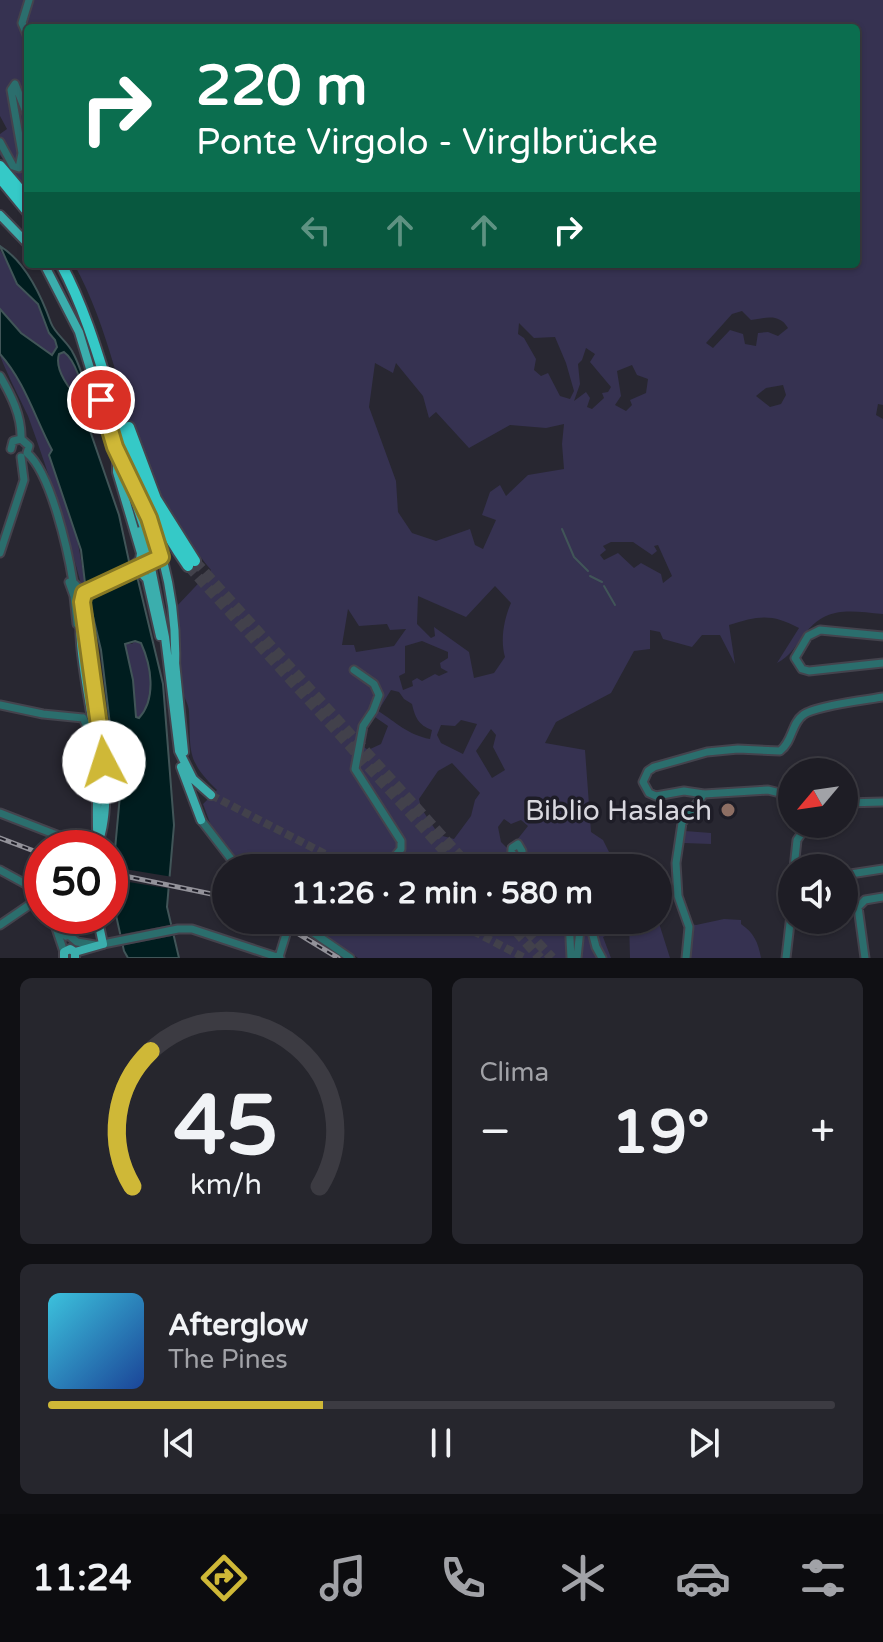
<!DOCTYPE html>
<html lang="it">
<head>
<meta charset="utf-8">
<style>
  body { margin:0; font-family:"Varela Round",sans-serif; background:#26262d; color:#f1f3f6; height:100vh; display:flex; flex-direction:column; font-size:30px; white-space:nowrap }
  * { box-sizing:border-box; margin:0 }
  p { font-size:26px; color:#a1a2a7 }
  .icon { flex:none; width:44px; height:44px; fill:none; stroke:currentColor; stroke-width:2; stroke-linecap:round; stroke-linejoin:round }
  .map { position:relative; height:958px; overflow:hidden }
  .sheet { display:flex; flex-direction:column; gap:20px; padding:20px; background:#101014; flex:1 }
  .sheet>* { flex:none }
  .top-card { position:absolute; left:24px; top:24px; width:836px; height:244px; border-radius:8px; box-shadow:0 2px 6px #0004,0 0 0 2px #3c3b42; background:#0b6e4f; color:#fff; overflow:hidden }
  .needle { width:52px; rotate:241deg }
  .controls { position:absolute; left:778px; top:758px; display:grid; gap:16px }
  .controls a { display:grid; place-items:center; width:80px; height:80px; border-radius:50%; background:#1e1d25; box-shadow:0 2px 6px #0004,0 0 0 2px #3c3b42; font-size:40px }
  .speed { position:absolute; left:24px; top:830px; display:flex; gap:16px; font-size:40px; font-weight:700; text-align:center }
  .speed>* { display:grid; place-content:center; width:104px; height:104px; border-radius:50%; background:#1e1d25; box-shadow:0 2px 6px #0004,0 0 0 2px #3c3b42; line-height:1 }
  .speed .limit { border:12px solid #d22; background:#fff; color:#111 }
  .pin { position:absolute; display:grid; place-items:center; width:68px; height:68px; color:#fff; margin:-34px; border:4px solid #fff; border-radius:50%; box-shadow:0 2px 8px #0007 }
  .me { position:absolute; width:88px; margin:-44px; rotate:355deg; stroke-linejoin:round; filter:drop-shadow(0 0 6px #0008) }
  .turn { display:flex; align-items:center; gap:28px; height:168px; padding:0 40px; font-size:36px }
  .turn .icon { width:104px; height:104px; stroke-width:2.5 }
  .turn b { display:block; font-size:56px; line-height:68px }
  .lanes { display:flex; align-items:center; height:76px; padding:0 40px; background:#0003; justify-content:center; gap:40px; direction:ltr }
  .lanes .off { opacity:.35 }
  .big { font-size:60px; font-weight:700; line-height:1.1 }
  .sheet .widget { flex:1; display:flex; flex-direction:column; justify-content:center; gap:12px; min-width:0; padding:0 28px; border-radius:12px; background:#26262d }
  .sheet .dial { align-items:center; gap:0 }
  .dial svg { height:208px; overflow:visible; fill:none; stroke:#3c3b42; stroke-width:7; stroke-linecap:round; text-anchor:middle }
  .dial text { fill:#f1f3f6; stroke:none }
  .song { display:flex; align-items:center; gap:24px }
  .cover { width:96px; height:96px; border-radius:12px; background:linear-gradient(135deg,hsl(190 70% 55%),hsl(220 70% 35%)) }
  .played { height:8px; border-radius:4px; background:linear-gradient(90deg,#cfb837 35%,#3c3b42 35%) }
  .keys { display:flex; justify-content:space-around; direction:ltr }
  .heat { display:flex; justify-content:space-between; align-items:center; font-size:44px; direction:ltr }
  .sheet .tiles { flex:1; display:grid; gap:20px; grid-template-columns:1fr 1fr }
  .widget:last-child { grid-column:span 2 }
  .trip { position:absolute; left:212px; top:854px; width:460px; height:80px; border-radius:40px; background:#1e1d25; box-shadow:0 2px 6px #0004,0 0 0 2px #3c3b42; font-weight:700; line-height:80px; text-align:center }
  .tabs { display:flex; height:128px; justify-content:space-around; align-items:center; background:#0c0c0f; color:#a1a2a7 }
  .tabs .icon { width:56px; height:56px }
  .tabs .current { color:#cfb837 }
  .tabs b { font-size:36px; color:#f1f3f6 }
  .map>svg:first-child { display:block }
</style>
</head>
<body>
<div class="map">
<svg width="883" height="958" viewBox="0 0 883 958">
  <rect width="100%" height="100%" fill="#282731"/>
  <!-- green -->
  <path fill="#363251" fill-rule="evenodd" d="M0,0H883V405L878,404L876,415L883,419V614C849,611 826,605 803,636C795,647 789,657 777,663L799,628C771,613 758,616 729,625L735,664L720,635H702L692,647L663,639L660,632L650,630V649L634,651L611,693L556,722L545,743L585,750L591,832L603,840L617,868H243L213,831L203,804L217,790C186,760 191,752 189,712C189,704 183,696 181,688C175,665 177,631 176,607L211,570C186,539 163,509 148,472C121,404 110,329 74,264H856V28H170L165,25L162,28H28V192L0,155V134L7,129L0,116ZM742,311L751,320C766,318 779,313 788,328L778,336L768,332L758,333L756,346L745,344L743,334L730,330L713,348L706,343L732,314ZM519,323L534,338L555,337L566,363L574,391L570,399L560,396L548,373L541,376L534,370L536,359L524,338L518,334ZM586,348L595,354L590,362L611,387L608,392L602,393L604,398L592,409L587,407L590,398L586,392L574,401L580,384L578,364L582,360ZM375,363L393,373L396,363L423,396L429,418L436,412L469,448L510,425L546,428L564,424L562,444L564,469L528,475L506,496L500,485L490,492L482,515L496,520L483,549L475,545L470,529L436,541L412,533L398,512L396,481L369,407ZM632,365L637,375L648,379L646,393L630,400L632,405L626,411L615,405L621,396L617,371ZM783,385L786,395L781,404L770,407L756,396L766,388ZM611,542H633L652,555L657,551L654,546L658,545L672,576L663,583L661,574L641,563L634,568L618,553L604,560L600,555L606,550L603,546ZM495,586L511,603C504,619 500,640 505,657L494,673L474,678L469,652L434,627L435,636L431,638L417,624L418,596L466,617ZM348,609L359,626L387,624L390,630L406,629L394,646L356,652L354,645H342ZM422,641L448,652V658L440,663L441,668L448,672L439,676L435,674L422,681L417,678L412,681L413,686L403,690L399,676L405,673V646ZM391,690L399,692L404,699L412,704C415,717 418,725 432,730L430,739C408,735 396,722 378,711ZM372,715L388,726L381,744L368,750L361,745L364,727ZM461,720L477,724L463,754L441,743L437,735L441,725L455,726ZM491,729L496,735L493,747L505,770L492,778L476,751ZM452,763L480,793L475,800L471,816L454,839L439,835L421,808L419,799L438,771ZM504,819L511,824L521,820L528,826L509,850L501,842L498,827Z
    M0,250L14,274L17,284L38,303L49,333L55,339L57,347L52,355L21,333L0,309Z
    M64,352C75,359 86,389 82,402C70,390 54,371 59,354Z
    M0,354C25,382 35,418 52,450L50,455L76,532L85,583L81,584C66,527 48,471 28,416C23,405 0,360 0,354Z
    M135,641L141,643C151,665 156,698 139,718L136,717L133,680L124,643L132,644Z
    M685,831L711,833V844L684,843Z
    M724,919L741,920V924C754,933 758,942 761,958H688L692,924L696,925Z
    M304,920H611L613,932L603,937L611,958H358Z
    M629,920H658L670,958H630Z"/>
  <!-- water -->
  <path fill="#001d1f" stroke="#415558" stroke-width="2" fill-rule="evenodd" d="M0,246C26,262 41,295 51,323C55,334 68,342 73,353C83,371 87,393 93,412L86,419L119,515L130,566L138,580L163,684L174,825L167,907L179,958H128L124,951L111,893L121,784L112,741L101,650L85,583L81,550L49,455L52,450C35,418 25,382 0,354V309L21,333L52,355L57,347L55,340L49,333L38,304L17,284ZM64,352C74,359 86,389 82,401C70,391 54,370 59,354ZM135,641L141,643C151,665 157,698 139,718L136,717L133,680L125,644Z"/>
  <!-- pier -->
  <path fill="#282731" d="M134,559L139,577H134L95,595L89,602L88,609L82,585Z
    M112,867L173,877L172,889L110,879Z
    M175,924L177,935L120,946L117,935Z"/>
  <g fill="none" stroke-linecap="round" stroke-linejoin="round">
    <!-- stream -->
    <path stroke="#415558" stroke-width="2" d="M562,529L574,557L588,571
      M590,576L602,582
      M604,586L615,605"/>
    <!-- major-tunnel -->
    <path stroke="#42414b" stroke-width="8" stroke-dasharray="8 4" stroke-linecap="butt" d="M152,554L156,566
      M211,795L352,868
      M452,920L525,958"/>
    <!-- highway-tunnel -->
    <path stroke="#42414b" stroke-width="10" stroke-dasharray="10 5" stroke-linecap="butt" d="M195,561L471,868
      M188,566L459,868
      M506,920L540,958
      M517,920L552,958"/>
    <defs>
      <path id="minor" d="M28,37L22,23L29,0
        M0,142L13,166L19,168L22,153L11,90L15,84L28,117
        M0,376C11,395 22,416 21,439L29,446L27,453C51,473 68,551 73,582L84,593
        M11,449L13,441L21,439
        M0,553L24,480L21,457
        M69,582L74,596L77,624
        M883,636L820,630L808,636L795,658L802,669L809,671L883,663
        M354,670L374,684L379,695L373,711L363,726L355,769L401,841V849L385,868
        M0,705L43,714L83,718
        M83,718L95,744
        M792,796L768,790L704,794L684,791L656,796L649,793L643,782L648,771L654,767L707,752L738,749L780,751C793,741 791,724 803,715C814,706 866,700 883,697
        M844,803L883,802
        M0,813L90,848
        M201,820L238,868
        M511,868L512,848L518,844L522,851V868
        M794,868L797,840L808,824
        M0,870L42,893
        M844,875L883,869
        M52,916L64,952
        M57,916L66,936
        M295,920L350,958
        M569,920L571,958
        M589,920L596,947L602,958
        M0,925L35,901
        M65,932L77,942L95,945
        M103,944L178,929H192L280,958
        M279,957L287,931
        M577,958L581,920
        M686,958L689,927L678,896L676,863L682,823L704,794
        M786,958L792,906
        M865,958L858,907L865,900L883,897"/>
      <path id="major" d="M0,215L28,244
        M44,264L79,332L118,461
        M120,456C157,520 178,594 175,668
        M131,489L147,537
        M140,531L148,556
        M151,568L165,637L179,751L193,779L211,795
        M128,571L142,574L147,579L160,636
        M175,662L184,752
        M92,682C101,726 114,801 98,843
        M181,767L201,820
        M98,848C95,815 99,781 96,748C92,703 72,635 84,593L128,571L140,560L141,553L117,472V457
        M75,952L103,944L97,916
        M64,958V952L70,949L75,952V958"/>
      <path id="highway" d="M0,166L28,199
        M0,178L28,212
        M61,264C97,331 109,404 137,474C151,507 168,537 188,566
        M129,427L156,499L195,561"/>
    </defs>
    <!-- minor casing -->
    <use href="#minor" stroke="#44434d" stroke-width="11"/>
    <!-- major casing -->
    <use href="#major" stroke="#44434d" stroke-width="12"/>
    <!-- highway casing -->
    <use href="#highway" stroke="#44434d" stroke-width="14"/>
    <!-- minor -->
    <use href="#minor" stroke="#2b6e6d" stroke-width="7"/>
    <!-- major -->
    <use href="#major" stroke="#3baead" stroke-width="8"/>
    <!-- highway -->
    <use href="#highway" stroke="#35c9c7" stroke-width="10"/>
    <defs>
      <path id="rail" d="M0,838L42,854
        M110,873L226,897
        M276,920L338,958"/>
    </defs>
    <!-- rail casing -->
    <use href="#rail" stroke="#93929a" stroke-width="5"/>
    <!-- rail -->
    <use href="#rail" stroke="#1e1d27" stroke-width="2" stroke-dasharray="6" stroke-linecap="butt"/>
    <defs>
      <path id="major-bridge" d="M128,571L158,558"/>
    </defs>
    <!-- major-bridge casing -->
    <use href="#major-bridge" stroke="#44434d" stroke-width="12" stroke-linecap="butt"/>
    <!-- major-bridge -->
    <use href="#major-bridge" stroke="#3baead" stroke-width="8"/>
  </g>
  <g fill="none" stroke-linecap="round" stroke-linejoin="round">
    <defs>
      <path id="route" d="M101,400L115,447L149,518L161,557L84,593L82,602L104,762"/>
    </defs>
    <!-- route casing -->
    <use href="#route" stroke="#877824" stroke-width="20"/>
    <!-- route -->
    <use href="#route" stroke="#cfb837" stroke-width="14"/>
  </g>
  <!-- markers -->
  <circle fill="#8d6e63" stroke="#1e1d27" stroke-width="3" cx="728" cy="810" r="8"/>
  <g text-anchor="middle" stroke-width="7" stroke-linejoin="round" paint-order="stroke">
    <!-- poi labels -->
    <g font-size="28" fill="#d8d7de" stroke="#1e1d27" text-anchor="end">
      <text x="712" y="820">Biblio Haslach</text>
    </g>
  </g>
</svg>
<div class="controls">
<a><svg class="needle" viewBox="-14 -14 28 28"><path d="M0-13l5 13h-10z" fill="#e53935"/><path d="M0 13l5-13h-10z" fill="#a1a2a7"/></svg></a>
<a><svg class="icon" aria-label="sound" viewBox="0 0 24 24"><path d="M4 9h4l5-4v14l-5-4H4zM17 9q2 3 0 6"/></svg></a>
</div>
<div class="speed"><div class="limit">50</div></div>
<div class="pin" style="left:101px;top:400px;background:#d93025"><svg class="icon" aria-label="arrive" viewBox="0 0 24 24"><path d="M6 21V4h12l-3 4 3 4H6"/></svg></div>
<svg class="me" style="left:104px;top:762px" viewBox="-20 -20 40 40"><circle r="19" fill="#fff"/><path d="M0-13L10 11 0 6-10 11z" fill="#cfb837"/></svg>
<div class="trip">11:26 · 2 min · 580 m</div>
<div class="top-card">
<div class="turn"><svg class="icon" aria-label="right" viewBox="0 0 24 24"><path d="M7 20v-9h11M14 6l5 5-5 5"/></svg><div><b>220 m</b>Ponte Virgolo - Virglbrücke</div></div>
<div class="lanes"><svg class="icon off" aria-label="left" viewBox="0 0 24 24"><path d="M17 20v-9H6M10 6l-5 5 5 5"/></svg><svg class="icon off" aria-label="ahead" viewBox="0 0 24 24"><path d="M12 20V5M6 11l6-6 6 6"/></svg><svg class="icon off" aria-label="ahead" viewBox="0 0 24 24"><path d="M12 20V5M6 11l6-6 6 6"/></svg><svg class="icon" aria-label="right" viewBox="0 0 24 24"><path d="M7 20v-9h11M14 6l5 5-5 5"/></svg></div>
</div>
</div>
<section class="sheet">
<div class="tiles">
<div class="widget dial"><svg viewBox="0 0 100 80">
<path d="M14 69A42 42 0 1 1 86 69"/>
<path d="M14 69A42 42 0 0 1 21 17" stroke="#cfb837"/>
<text x="50" y="56" font-size="32" font-weight="700">45</text>
<text x="50" y="72" font-size="11">km/h</text>
</svg></div>
<div class="widget"><p>Clima</p>
<div class="heat"><a>−</a><b class="big">19°</b><a>+</a></div>
</div>
<div class="widget">
<div class="song"><i class="cover"></i><div><b>Afterglow</b><p>The Pines</p></div></div>
<div class="played"></div>
<div class="keys"><svg class="icon" aria-label="previous" viewBox="0 0 24 24"><path d="M18 5L8 12l10 7zM5 5v14"/></svg><svg class="icon" aria-label="pause" viewBox="0 0 24 24"><path d="M8 5v14M16 5v14"/></svg><svg class="icon" aria-label="next" viewBox="0 0 24 24"><path d="M6 5l10 7-10 7zM19 5v14"/></svg></div>
</div>
</div>
</section>
<nav class="tabs">
<b>11:24</b>
<svg class="icon current" aria-label="directions" viewBox="0 0 24 24"><path d="M12 3l9 9-9 9-9-9zM9 14v-3h6M13 9l2 2-2 2"/></svg>
<svg class="icon" aria-label="music" viewBox="0 0 24 24"><path d="M9 18V5l10-2v13"/><circle cx="6" cy="18" r="3"/><circle cx="16" cy="16" r="3"/></svg>
<svg class="icon" aria-label="phone" viewBox="0 0 24 24"><path d="M5 4h4l2 5-3 2q2 4 5 5l2-3 5 2v4C11 20 4 13 5 4z"/></svg>
<svg class="icon" aria-label="climate" viewBox="0 0 24 24"><path d="M12 3v18M4 7l16 10M4 17L20 7"/></svg>
<svg class="icon" aria-label="car" viewBox="0 0 24 24"><path d="M5 17H2v-5l4-1 3-4h7l3 4 3 1v5h-3M9 17h6M6 11h13"/><circle cx="7" cy="17" r="2"/><circle cx="17" cy="17" r="2"/></svg>
<svg class="icon" aria-label="filters" viewBox="0 0 24 24"><path d="M4 7h16M4 17h16"/><circle cx="9" cy="7" r="2"/><circle cx="15" cy="17" r="2"/></svg>
</nav>
</body>
</html>
